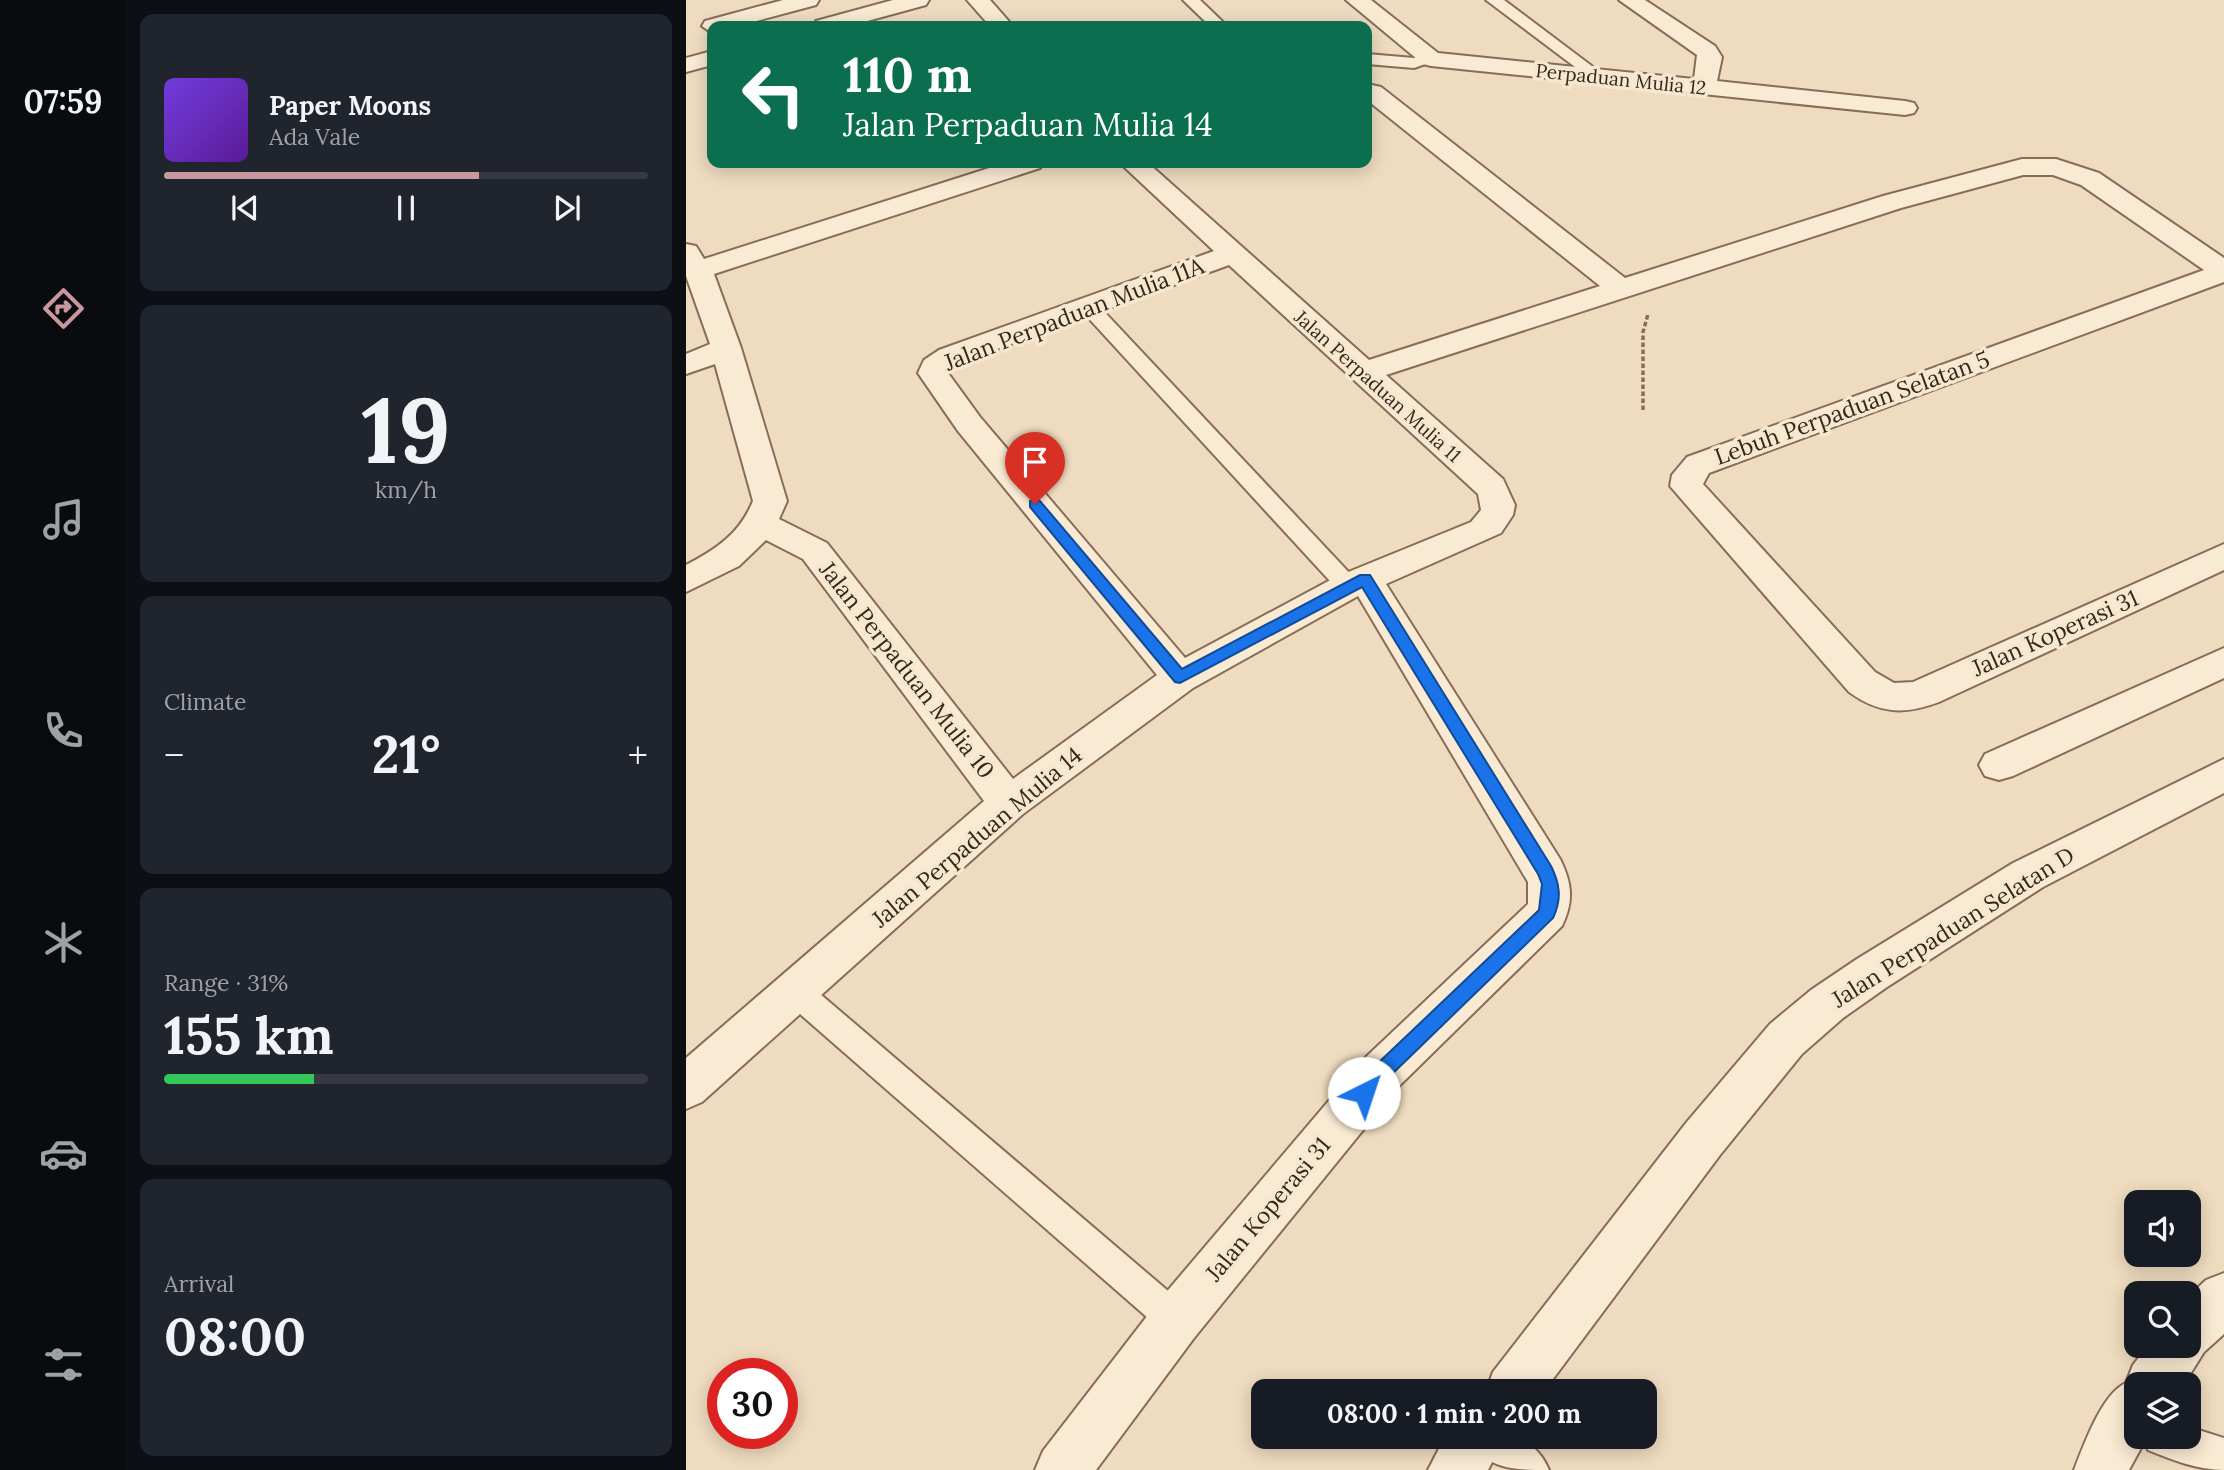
<!DOCTYPE html>
<html lang="en">
<head>
<meta charset="utf-8">
<style>
  body { margin:0; font-family:Lora,serif; background:#20242c; color:#f1f3f6; height:100vh; display:flex; flex-direction:column; font-size:26px; white-space:nowrap }
  * { box-sizing:border-box; margin:0 }
  p { font-size:23px; color:#9ea1a6 }
  .icon { flex:none; width:38px; height:38px; fill:none; stroke:currentColor; stroke-width:2; stroke-linecap:round; stroke-linejoin:round }
  .map { position:relative; flex:1; overflow:hidden }
  .panel { display:flex; flex-direction:column; gap:14px; padding:14px; background:#0d0f14; width:560px }
  .panel>* { flex:none }
  .guide { position:absolute; left:21px; top:21px; width:665px; height:147px; border-radius:14px; box-shadow:0 4px 18px #0003; background:#0b6e4f; color:#fff; overflow:hidden }
  .fabs { position:absolute; left:1438px; top:1190px; display:grid; gap:14px }
  .fabs a { display:grid; place-items:center; width:77px; height:77px; border-radius:14px; background:#171b24; box-shadow:0 4px 18px #0003; font-size:35px }
  .speed { position:absolute; left:21px; top:1358px; display:flex; gap:14px; font-size:35px; font-weight:700; text-align:center }
  .speed>* { display:grid; place-content:center; width:91px; height:91px; border-radius:50%; background:#171b24; box-shadow:0 4px 18px #0003; line-height:1 }
  .speed .limit { border:10px solid #d22; background:#fff; color:#111 }
  .pin { position:absolute; display:grid; place-items:center; width:60px; height:60px; color:#fff; margin:-72px -30px; border-radius:50% 50% 50% 0; rotate:-45deg; box-shadow:0 0 7px #0007 }
  .pin .icon { rotate:45deg }
  .me { position:absolute; width:77px; margin:-38px; rotate:41deg; stroke-linejoin:round; filter:drop-shadow(0 0 5px #0008) }
  .turn { display:flex; align-items:center; gap:24px; height:147px; padding:0 21px; font-size:32px }
  .turn .icon { width:91px; height:91px; stroke-width:2.5 }
  .turn b { display:block; font-size:49px; line-height:60px }
  .big { font-size:52px; font-weight:800; line-height:1.1 }
  .panel .tile { flex:1; display:flex; flex-direction:column; justify-content:center; gap:10px; min-width:0; padding:0 24px; border-radius:14px; background:#20242c }
  .panel .dial { align-items:center; gap:0 }
  .dial b { font-size:91px; line-height:1 }
  .song { display:flex; align-items:center; gap:21px }
  .cover { width:84px; height:84px; border-radius:10px; background:linear-gradient(135deg,hsl(260 70% 55%),hsl(270 70% 35%)) }
  .played { height:7px; border-radius:4px; background:linear-gradient(90deg,#c9979e 65%,#363941 65%) }
  .keys { display:flex; justify-content:space-around; direction:ltr }
  .heat { display:flex; justify-content:space-between; align-items:center; font-size:38px; direction:ltr }
  .charge { height:10px; border-radius:5px; background:linear-gradient(90deg,#34c759 31%,#363941 0) }
  .trip { position:absolute; left:565px; top:1379px; width:406px; height:70px; border-radius:14px; background:#171b24; box-shadow:0 4px 18px #0003; font-weight:800; line-height:70px; text-align:center }
  main { display:flex; flex:1; min-height:0 }
  .menu { display:flex; flex-direction:column; width:126px; justify-content:space-around; align-items:center; background:#090b0e; color:#9ea1a6 }
  .menu .icon { width:49px; height:49px }
  .menu .selected { color:#c9979e }
  .menu b { font-size:32px; color:#f1f3f6 }
  .map>svg:first-child { display:block }
</style>
</head>
<body>
<main>
<nav class="menu">
<b>07:59</b>
<svg class="icon selected" aria-label="directions" viewBox="0 0 24 24"><path d="M12 3l9 9-9 9-9-9zM9 14v-3h6M13 9l2 2-2 2"/></svg>
<svg class="icon" aria-label="music" viewBox="0 0 24 24"><path d="M9 18V5l10-2v13"/><circle cx="6" cy="18" r="3"/><circle cx="16" cy="16" r="3"/></svg>
<svg class="icon" aria-label="phone" viewBox="0 0 24 24"><path d="M5 4h4l2 5-3 2q2 4 5 5l2-3 5 2v4C11 20 4 13 5 4z"/></svg>
<svg class="icon" aria-label="climate" viewBox="0 0 24 24"><path d="M12 3v18M4 7l16 10M4 17L20 7"/></svg>
<svg class="icon" aria-label="car" viewBox="0 0 24 24"><path d="M5 17H2v-5l4-1 3-4h7l3 4 3 1v5h-3M9 17h6M6 11h13"/><circle cx="7" cy="17" r="2"/><circle cx="17" cy="17" r="2"/></svg>
<svg class="icon" aria-label="filters" viewBox="0 0 24 24"><path d="M4 7h16M4 17h16"/><circle cx="9" cy="7" r="2"/><circle cx="15" cy="17" r="2"/></svg>
</nav>
<section class="panel">
<div class="tile">
<div class="song"><i class="cover"></i><div><b>Paper Moons</b><p>Ada Vale</p></div></div>
<div class="played"></div>
<div class="keys"><svg class="icon" aria-label="previous" viewBox="0 0 24 24"><path d="M18 5L8 12l10 7zM5 5v14"/></svg><svg class="icon" aria-label="pause" viewBox="0 0 24 24"><path d="M8 5v14M16 5v14"/></svg><svg class="icon" aria-label="next" viewBox="0 0 24 24"><path d="M6 5l10 7-10 7zM19 5v14"/></svg></div>
</div>
<div class="tile dial"><b>19</b><p>km/h</p></div>
<div class="tile"><p>Climate</p>
<div class="heat"><a>−</a><b class="big">21°</b><a>+</a></div>
</div>
<div class="tile"><p>Range · 31%</p><b class="big">155 km</b><div class="charge"></div></div>
<div class="tile"><p>Arrival</p><b class="big">08:00</b></div>
</section>
<div class="map">
<svg width="1538" height="1470" viewBox="0 0 1538 1470">
  <rect width="100%" height="100%" fill="#efdcc0"/>
  <g fill="none" stroke-linecap="round" stroke-linejoin="round">
    <defs>
      <path id="service" d="M497,0H514L541,26H524Z
        M800,0H818L919,76L911,81L905,79Z
        M681,54L728,58L745,54L753,59L728,68L681,64Z
        M403,301L410,303L670,580L674,586L670,592L662,595L654,592L396,311L393,307Z
        M109,978L120,982L502,1308L508,1320L502,1332L490,1338L478,1332L98,1000L94,991L98,982Z
        M1503,1427L1538,1438V1470C1512,1470 1486,1460 1462,1450L1457,1437H1503Z
        M784,1437C818,1437 847,1432 863,1470C829,1470 798,1470 784,1437Z"/>
      <path id="minor" d="M207,0H243L240,5L163,26H127L130,21Z
        M281,0H304L327,26H304Z
        M660,0H685L752,53L1008,79L1011,55L933,0H959L1029,46L1036,57L1031,81L1219,101L1228,103L1231,108L1228,113L1219,115L745,66L737,64Z
        M26,51V65L0,72V58Z
        M686,85L695,87L939,278L1197,196L1336,159H1370L1413,173L1538,258V282L1023,473L1017,484L1189,672L1208,683L1227,682L1538,544V570L1253,702C1219,715 1193,714 1163,692L984,486L986,475L1001,457L1518,270L1395,185L1367,175H1337L1215,208L700,375L817,479L829,505L827,515L815,533L700,584L874,859C886,883 888,901 876,926L712,1087L508,1338L410,1470H349L357,1451L472,1302L680,1057L842,904V882L672,596L507,688L337,814L16,1102L0,1109V1058L298,801L117,559L80,540L53,566L0,592V565C31,549 54,533 67,501L29,364L0,374V354L24,344L0,276V244L10,246L18,259L319,163H358L354,168L28,274L55,348L101,501L93,519L141,543L327,779L471,675L272,431L232,373L238,360L253,350L528,251L434,163H462L683,360L914,286L681,100V86ZM543,265L792,494L795,510L785,522L650,577L499,658L294,417L262,373L275,362Z
        M1538,648V678L1327,776L1313,780L1299,776L1293,765L1299,754Z
        M1538,759V793L1357,887L1201,987L1157,1018L1116,1054L1034,1155L858,1391H800L807,1372L1000,1123L1084,1024L1125,990L1171,959L1327,863Z
        M1538,1273V1334L1518,1352L1498,1384H1451V1437H1461L1443,1470H1388C1397,1447 1416,1393 1440,1383L1447,1365L1462,1346H1503V1296L1520,1280Z
        M759,1437H819L802,1470H742Z"/>
      <path id="tertiary" d="M97,0H133L130,5L52,26H26V33L16,26L19,21Z"/>
    </defs>
    <!-- service casing -->
    <use href="#service" stroke="#886c57" stroke-width="4"/>
    <!-- minor casing -->
    <use href="#minor" stroke="#886c57" stroke-width="4"/>
    <!-- tertiary casing -->
    <use href="#tertiary" stroke="#886c57" stroke-width="4"/>
    <!-- path -->
    <path stroke="#886c57" stroke-width="3.5" stroke-dasharray="4.5 2.5" stroke-linecap="butt" d="M957,410V332L962,314"/>
    <!-- service -->
    <use href="#service" fill="#f9ead3" fill-rule="evenodd"/>
    <!-- minor -->
    <use href="#minor" fill="#f9ead3" fill-rule="evenodd"/>
    <!-- tertiary -->
    <use href="#tertiary" fill="#f9ead3" fill-rule="evenodd"/>
  </g>
  <!-- route -->
  <path fill="#1a73e8" stroke="#114b97" stroke-width="2" d="M349,499L354,501L496,669L674,575H684L865,866C874,884 876,899 867,918L702,1078L685,1099L678,1102L672,1099L669,1093L689,1066L853,910L856,884L852,874L676,587L494,683L489,682L344,507V501Z"/>
  <g text-anchor="middle" stroke-width="7" stroke-linejoin="round" paint-order="stroke">
    <!-- far-street labels -->
    <g font-size="19" fill="#37261c" stroke="#f6e7cf">
      <text transform="translate(935 79) rotate(6)" y="7">Perpaduan Mulia 12</text>
      <text transform="translate(692 386) rotate(42)" y="7">Jalan Perpaduan Mulia 11</text>
    </g>
    <!-- street labels -->
    <g font-size="23" fill="#37261c" stroke="#f6e7cf">
      <text transform="translate(388 314) rotate(-21)" y="8">Jalan Perpaduan Mulia 11A</text>
      <text transform="translate(1166 408) rotate(-20)" y="8">Lebuh Perpaduan Selatan 5</text>
      <text transform="translate(1369 633) rotate(-24)" y="8">Jalan Koperasi 31</text>
      <text transform="translate(221 670) rotate(52)" y="8">Jalan Perpaduan Mulia 10</text>
      <text transform="translate(291 837) rotate(-40)" y="8">Jalan Perpaduan Mulia 14</text>
      <text transform="translate(1267 927) rotate(-32)" y="8">Jalan Perpaduan Selatan D</text>
      <text transform="translate(582 1209) rotate(-50)" y="8">Jalan Koperasi 31</text>
    </g>
  </g>
</svg>
<div class="fabs">
<a><svg class="icon" aria-label="sound" viewBox="0 0 24 24"><path d="M4 9h4l5-4v14l-5-4H4zM17 9q2 3 0 6"/></svg></a>
<a><svg class="icon" aria-label="search" viewBox="0 0 24 24"><circle cx="10" cy="10" r="6"/><path d="M15 15l6 6"/></svg></a>
<a><svg class="icon" aria-label="layers" viewBox="0 0 24 24"><path d="M12 4l9 5-9 5-9-5zM3 14l9 5 9-5"/></svg></a>
</div>
<div class="speed"><div class="limit">30</div></div>
<div class="pin" style="left:349px;top:504px;background:#d93025"><svg class="icon" aria-label="arrive" viewBox="0 0 24 24"><path d="M6 21V4h12l-3 4 3 4H6"/></svg></div>
<svg class="me" style="left:678px;top:1093px" viewBox="-20 -20 40 40"><circle r="19" fill="#fff"/><path d="M0-13L10 11 0 6-10 11z" fill="#1a73e8"/></svg>
<div class="trip">08:00 · 1 min · 200 m</div>
<div class="guide">
<div class="turn"><svg class="icon" aria-label="left" viewBox="0 0 24 24"><path d="M17 20v-9H6M10 6l-5 5 5 5"/></svg><div><b>110 m</b>Jalan Perpaduan Mulia 14</div></div>
</div>
</div>
</main>
</body>
</html>
